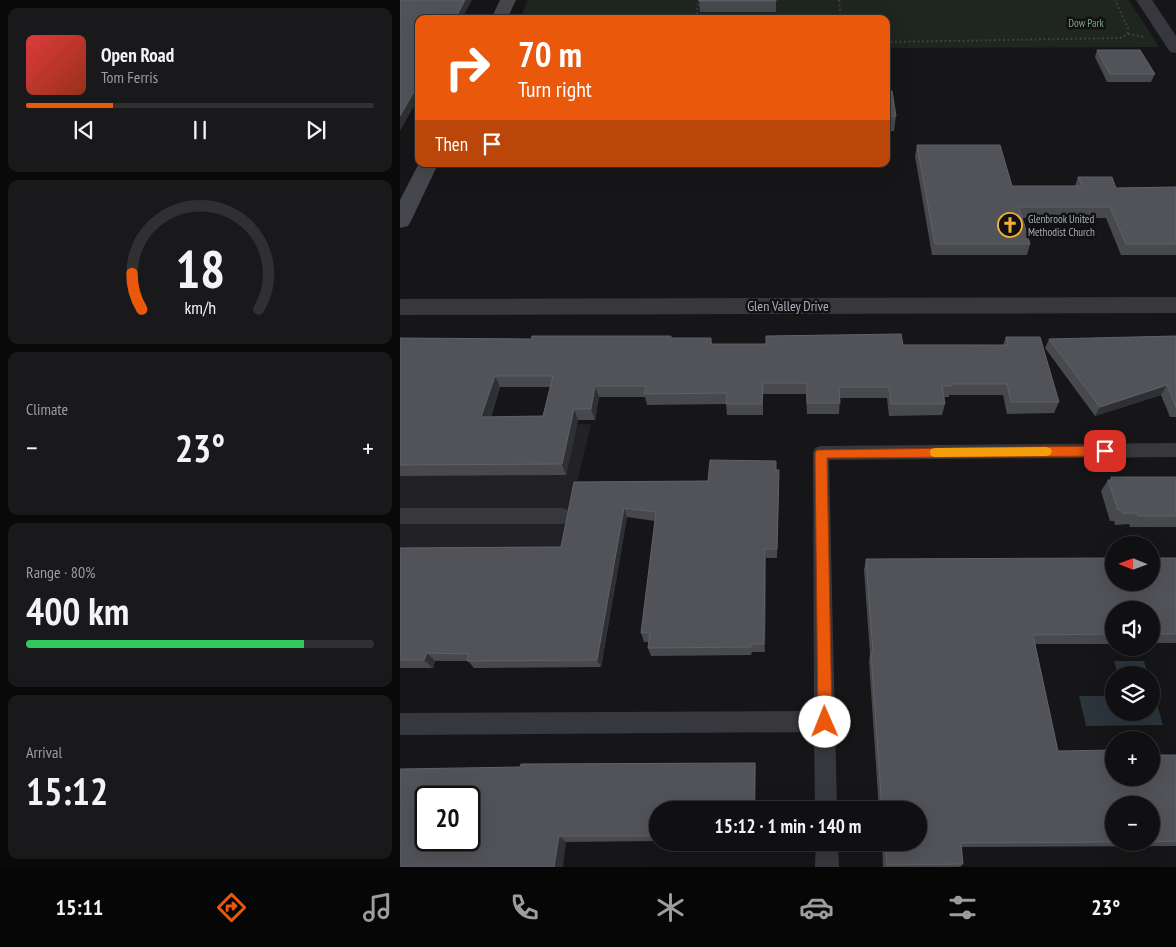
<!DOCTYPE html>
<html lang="en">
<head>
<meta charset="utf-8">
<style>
  body { margin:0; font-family:"PT Sans Narrow",sans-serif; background:#19191b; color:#f1f3f6; height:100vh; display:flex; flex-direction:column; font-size:19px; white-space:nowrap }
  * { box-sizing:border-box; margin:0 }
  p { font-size:16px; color:#9c9d9f }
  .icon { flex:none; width:28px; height:28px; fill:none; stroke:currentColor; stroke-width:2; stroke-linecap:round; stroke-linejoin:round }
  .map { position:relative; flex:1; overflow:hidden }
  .sheet { display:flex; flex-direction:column; gap:8px; padding:8px; background:#09090a; width:400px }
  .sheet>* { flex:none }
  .top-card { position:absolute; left:15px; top:15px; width:475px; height:152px; border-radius:10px; box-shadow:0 5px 20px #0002,0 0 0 1px #303032; background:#ea580c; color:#fff; overflow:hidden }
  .needle { width:32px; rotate:271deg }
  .fabs { position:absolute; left:705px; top:536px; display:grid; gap:10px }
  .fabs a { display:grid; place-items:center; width:55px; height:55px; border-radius:50%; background:#101012; box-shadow:0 5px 20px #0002,0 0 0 1px #303032; font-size:25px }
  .speed { position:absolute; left:15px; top:786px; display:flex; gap:10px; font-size:25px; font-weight:700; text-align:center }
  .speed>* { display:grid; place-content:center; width:65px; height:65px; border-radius:50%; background:#101012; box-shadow:0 5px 20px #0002,0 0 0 1px #303032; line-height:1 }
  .speed .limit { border:2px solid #111; border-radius:8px; background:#fff; color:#111 }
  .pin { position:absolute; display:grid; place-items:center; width:42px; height:42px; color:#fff; margin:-21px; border-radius:10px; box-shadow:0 2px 8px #0006 }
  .me { position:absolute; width:55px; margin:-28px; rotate:359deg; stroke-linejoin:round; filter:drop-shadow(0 0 4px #0008) }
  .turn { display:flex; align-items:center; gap:18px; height:105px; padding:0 20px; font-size:22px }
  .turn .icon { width:65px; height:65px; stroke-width:2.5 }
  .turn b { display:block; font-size:35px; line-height:42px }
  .then { display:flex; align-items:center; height:48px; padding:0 20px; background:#0003; gap:10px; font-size:19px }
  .big { font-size:38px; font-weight:600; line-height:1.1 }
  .sheet .widget { flex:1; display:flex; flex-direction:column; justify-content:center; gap:8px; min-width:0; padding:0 18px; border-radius:10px; background:#19191b }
  .sheet .dial { align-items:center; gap:0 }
  .dial svg { height:130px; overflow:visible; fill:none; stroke:#303032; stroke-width:7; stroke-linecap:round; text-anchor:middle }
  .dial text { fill:#f1f3f6; stroke:none }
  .song { display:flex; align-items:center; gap:15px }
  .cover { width:60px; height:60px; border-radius:8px; background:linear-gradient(135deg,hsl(0 70% 55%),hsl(10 70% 35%)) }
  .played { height:5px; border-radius:2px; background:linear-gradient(90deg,#ea580c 25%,#303032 25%) }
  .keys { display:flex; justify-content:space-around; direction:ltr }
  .heat { display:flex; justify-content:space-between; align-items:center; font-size:28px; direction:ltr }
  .charge { height:8px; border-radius:4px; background:linear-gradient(90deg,#34c759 80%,#303032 0) }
  .trip { position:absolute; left:249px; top:801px; width:278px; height:50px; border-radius:25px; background:#101012; box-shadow:0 5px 20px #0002,0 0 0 1px #303032; font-weight:600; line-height:50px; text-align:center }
  .dock { display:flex; height:80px; justify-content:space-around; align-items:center; background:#060607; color:#9c9d9f }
  .dock .icon { width:35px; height:35px }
  .dock .selected { color:#ea580c }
  .dock b { font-size:22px; color:#f1f3f6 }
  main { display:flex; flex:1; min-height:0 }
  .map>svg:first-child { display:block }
</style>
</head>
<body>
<main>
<section class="sheet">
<div class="widget">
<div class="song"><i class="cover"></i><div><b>Open Road</b><p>Tom Ferris</p></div></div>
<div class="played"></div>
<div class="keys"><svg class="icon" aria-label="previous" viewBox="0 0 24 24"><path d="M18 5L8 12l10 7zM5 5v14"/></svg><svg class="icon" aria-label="pause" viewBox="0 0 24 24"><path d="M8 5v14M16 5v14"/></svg><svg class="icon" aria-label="next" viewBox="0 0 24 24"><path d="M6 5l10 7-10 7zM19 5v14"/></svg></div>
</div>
<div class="widget dial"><svg viewBox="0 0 100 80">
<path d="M14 69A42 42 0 1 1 86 69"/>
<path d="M14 69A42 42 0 0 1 8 47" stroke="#ea580c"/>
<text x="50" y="56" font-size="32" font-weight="700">18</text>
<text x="50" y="72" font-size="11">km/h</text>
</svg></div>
<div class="widget"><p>Climate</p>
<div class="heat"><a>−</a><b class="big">23°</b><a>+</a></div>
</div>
<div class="widget"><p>Range · 80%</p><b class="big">400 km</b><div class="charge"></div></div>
<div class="widget"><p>Arrival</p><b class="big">15:12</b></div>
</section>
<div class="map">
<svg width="776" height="867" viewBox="0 0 776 867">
  <rect width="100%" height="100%" fill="#161618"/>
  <!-- built -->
  <path fill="#222225" d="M191,424L160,556H0V427Z"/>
  <!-- green -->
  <path fill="#1e261f" d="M128,0H729L759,47L486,48V19H120Z"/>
  <!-- water -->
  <path fill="#2c353c" d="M714,661H744L748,675H718Z
    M751,684L763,725L686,726L679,696H714V712H751Z"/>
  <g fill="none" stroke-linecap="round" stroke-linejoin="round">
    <!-- path -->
    <path stroke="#3d3f44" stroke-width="2" stroke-dasharray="2 2.5" stroke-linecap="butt" d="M439,0L441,19
      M296,19L299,0
      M728,34L744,37
      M486,42L720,38L728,34V28L715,0"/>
    <!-- lane -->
    <path fill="#37383d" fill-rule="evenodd" d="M776,443V457L429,460L437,810H415L414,732L0,735V713L414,711L413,453L415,448L421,446Z
      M0,508H163L169,511L172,516L169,521L163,524H0Z
      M416,842H438L439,867H415Z"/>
    <!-- street -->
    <path fill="#37383d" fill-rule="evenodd" d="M736,0H752L776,36V53L770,52Z
      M776,297V313L0,315V299Z"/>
    <!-- secondary -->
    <path fill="#45474d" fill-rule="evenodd" d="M100,0H116L107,19H91Z
      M19,163L38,164L11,221L8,226L0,228V200Z"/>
  </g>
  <!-- wall -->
  <path fill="#47494d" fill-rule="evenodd" d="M299,0H376V12H300Z
    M697,50L755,74L751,82H707L695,57Z
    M486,91L496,116L494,131H486Z
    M517,145L612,186H675L678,177L716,188L776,187V255H721L706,218H622L630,244L627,255H532L515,156Z
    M776,336V417H770L761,395L695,416L645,348L649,339Z
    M606,337L659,402L654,413L607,414L603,395H549V397H544L545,404L542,415L489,416L487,398H440L439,414H407L406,394H363V415H327L326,404L247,405L245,397H199L195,420H178L166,475L0,476V338L131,339L311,338L312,344L603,345ZM100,387H150L143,416L91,417Z
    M376,470L379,480L377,558H366L365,652H352L351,655L251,656L248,648L249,642H244L241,633L255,521L227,517L201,667L74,668L68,661H35L33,668H0V548L161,547L174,482L308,481Z
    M711,477H776V527H730L729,524L715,525L714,521H710L701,491L708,480H710Z
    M776,558V643H751V610H714V644H635L658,751L714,778L776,755V846L561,847L563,864L560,867H483L482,842H518V810H479L469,661L470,654L464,570L466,559ZM714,805H751V842H714Z
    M355,763L356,770L355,810H258V841L166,842L0,867Z"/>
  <!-- shaded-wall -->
  <path fill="#2f3033" d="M65,0H72L62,19H55Z
    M19,83V97L0,131V116Z
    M95,376L100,387L87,428L81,417Z
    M767,385L761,395L695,416L700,407Z
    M195,386L199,397L195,420L191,409Z
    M174,409L178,420L166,475L162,464Z
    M224,508L227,517L201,667L197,660Z
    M365,549L366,558L365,652L364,644Z
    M27,653L35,661L33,668L24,660Z
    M355,763L356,770L355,810H354Z
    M159,836L166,842L163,867H154Z"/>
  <!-- building -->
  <path fill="#525359" stroke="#5f6168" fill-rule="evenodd" d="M0,0H65L55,19H19V83L0,116Z
    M299,0H376V1H299Z
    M697,50H740L755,74H710Z
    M486,91H492L496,116H486Z
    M517,145H600L612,186H682L678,177H712L716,188L776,187V244H726L710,207H619L630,244H535Z
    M501,334L503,345H608L606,337H640L659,402H611L607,384H551L552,386H542L545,404H491L489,387H439L440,403H407V383H363L362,404H326L327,393L244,394L246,386H195L191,409H174L162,464L0,465V338L131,339L132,336H271V338H311V344H366V336ZM95,376H153L143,416L81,417Z
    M776,336V407L767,385L700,407L649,339Z
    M310,460L376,461V470H379L377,549H365L364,644H351V647L248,648L250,633H241L256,512L224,508L197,660L67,661L69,654L27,653L24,660H0V548L161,547L174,482L308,481Z
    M711,477H776V516H738L737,513H723L722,510H718L708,480H712Z
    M714,558V582H751V558H776V634H751V610H714V634L633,635L658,751L714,750V778H751V755H776V841L751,842V805H714V842L561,843L563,864L487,865L485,842H518V810H482L471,653H473L466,559Z
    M355,763L354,810H258V836H159L154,867H0V769L120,767L121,764ZM26,798H69V840H26Z"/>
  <!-- route -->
  <path fill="#ea580c" stroke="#983908" d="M705,446L709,448L711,451L709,454L705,456L427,458L432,722L430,727L425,729L420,727L418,722L415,453L417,450Z"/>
  <!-- slow -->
  <path fill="#f59e0b" d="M646,447L650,448L652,451L650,455L646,456L535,457L531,456L530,452L531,449L535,448Z"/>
  <!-- icons -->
  <defs>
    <symbol id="church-ring" viewBox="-11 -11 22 22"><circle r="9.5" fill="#111113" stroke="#f2b134" stroke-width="1.5"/><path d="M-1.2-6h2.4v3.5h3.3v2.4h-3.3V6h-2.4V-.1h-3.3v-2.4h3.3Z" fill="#f2b134"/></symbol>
  </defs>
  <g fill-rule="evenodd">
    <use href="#church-ring" x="596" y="211" width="28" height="28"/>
  </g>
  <g text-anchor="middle" stroke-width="5" stroke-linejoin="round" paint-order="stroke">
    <!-- far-park labels -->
    <g font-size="11" fill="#7fa381" stroke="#111113">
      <text x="686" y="27">Dow Park</text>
    </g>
    <!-- far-poi labels -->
    <g font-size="11" fill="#a8adb8" stroke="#111113" text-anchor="start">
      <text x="628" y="223">Glenbrook United<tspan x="628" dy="13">Methodist Church</tspan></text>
    </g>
    <!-- street labels -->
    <g font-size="14" fill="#a8adb8" stroke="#111113">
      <text x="388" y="311">Glen Valley Drive</text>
    </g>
  </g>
</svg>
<div class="fabs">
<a><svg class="needle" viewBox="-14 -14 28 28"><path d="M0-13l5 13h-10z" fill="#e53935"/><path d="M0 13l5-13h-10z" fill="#9c9d9f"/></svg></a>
<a><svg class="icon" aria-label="sound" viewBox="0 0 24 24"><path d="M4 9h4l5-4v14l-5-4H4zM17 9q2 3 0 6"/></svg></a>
<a><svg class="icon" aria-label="layers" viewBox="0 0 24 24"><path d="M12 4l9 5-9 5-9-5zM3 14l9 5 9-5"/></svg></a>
<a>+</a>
<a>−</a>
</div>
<div class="speed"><div class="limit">20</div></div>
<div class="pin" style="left:705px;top:451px;background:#d93025"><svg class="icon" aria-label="arrive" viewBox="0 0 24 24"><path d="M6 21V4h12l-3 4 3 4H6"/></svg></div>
<svg class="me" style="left:425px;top:722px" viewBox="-20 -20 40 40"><circle r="19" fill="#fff"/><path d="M0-13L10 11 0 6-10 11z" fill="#ea580c"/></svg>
<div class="trip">15:12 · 1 min · 140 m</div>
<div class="top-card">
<div class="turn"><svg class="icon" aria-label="right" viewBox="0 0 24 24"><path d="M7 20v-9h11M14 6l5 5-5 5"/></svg><div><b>70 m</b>Turn right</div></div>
<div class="then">Then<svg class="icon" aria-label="arrive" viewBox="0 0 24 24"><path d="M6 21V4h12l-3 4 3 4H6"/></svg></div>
</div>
</div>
</main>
<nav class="dock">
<b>15:11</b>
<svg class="icon selected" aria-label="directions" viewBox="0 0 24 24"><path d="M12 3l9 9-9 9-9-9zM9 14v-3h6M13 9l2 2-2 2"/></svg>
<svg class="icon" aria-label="music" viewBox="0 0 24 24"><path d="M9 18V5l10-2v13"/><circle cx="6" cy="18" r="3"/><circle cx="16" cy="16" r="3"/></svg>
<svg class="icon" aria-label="phone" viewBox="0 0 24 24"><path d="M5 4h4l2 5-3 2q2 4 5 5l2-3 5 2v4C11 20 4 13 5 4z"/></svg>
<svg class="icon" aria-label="climate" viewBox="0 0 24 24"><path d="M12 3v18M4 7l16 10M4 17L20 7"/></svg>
<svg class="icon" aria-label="car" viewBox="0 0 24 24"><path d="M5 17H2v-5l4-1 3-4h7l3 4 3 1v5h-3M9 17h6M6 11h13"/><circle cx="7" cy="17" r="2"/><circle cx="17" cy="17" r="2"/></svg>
<svg class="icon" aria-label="filters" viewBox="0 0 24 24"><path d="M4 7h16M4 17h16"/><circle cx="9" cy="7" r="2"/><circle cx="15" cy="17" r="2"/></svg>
<b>23°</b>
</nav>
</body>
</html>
